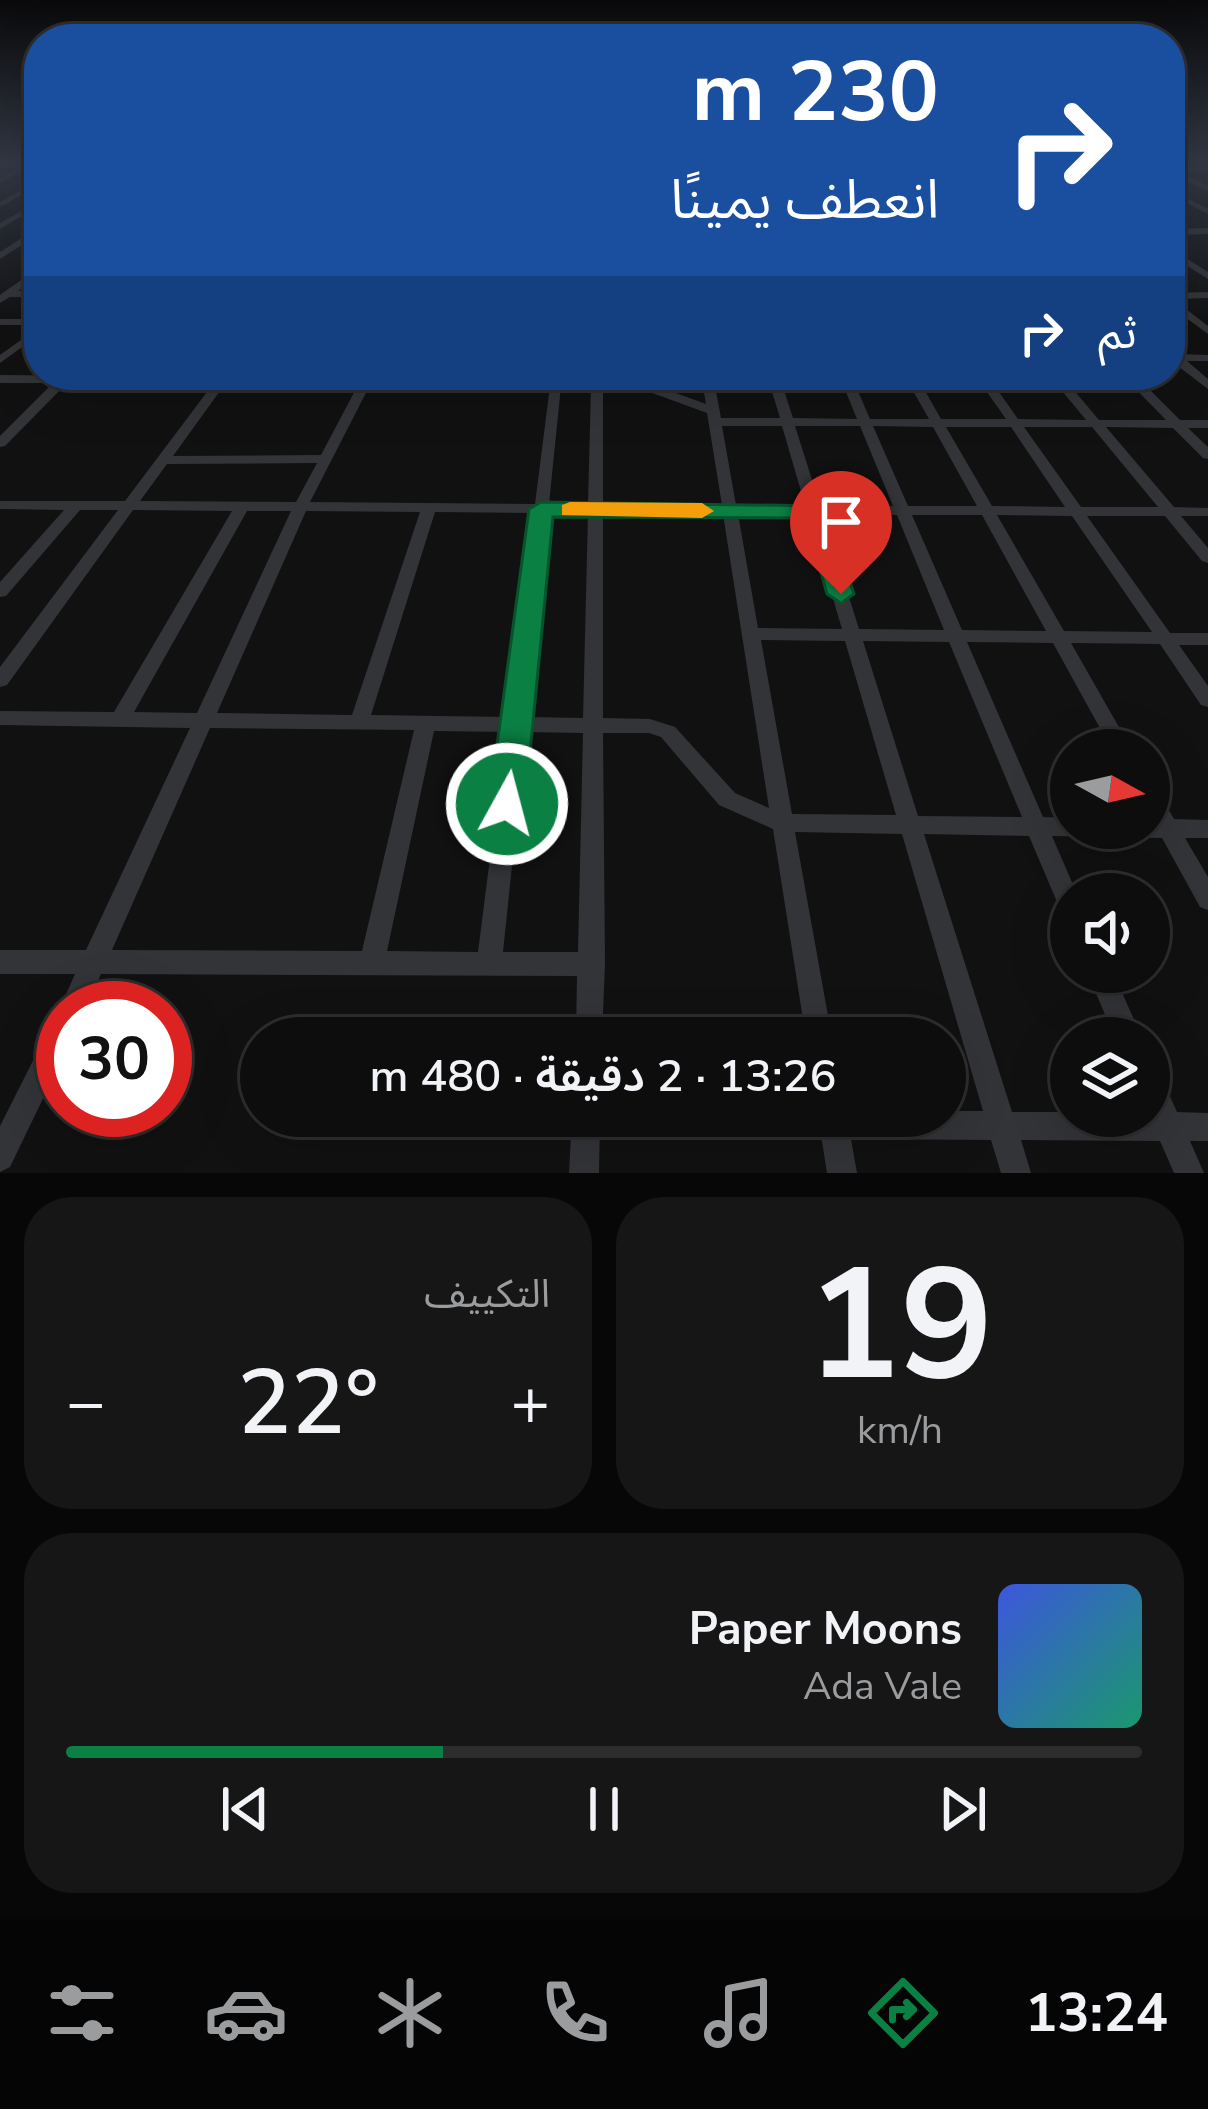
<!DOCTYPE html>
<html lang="ar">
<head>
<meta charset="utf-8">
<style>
  body { margin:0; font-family:"Nunito Sans","Noto Sans Arabic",sans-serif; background:#161617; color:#f1f3f6; direction:rtl; height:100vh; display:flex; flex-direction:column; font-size:45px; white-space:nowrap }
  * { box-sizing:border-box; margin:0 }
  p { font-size:39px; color:#9a9c9e }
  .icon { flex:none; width:66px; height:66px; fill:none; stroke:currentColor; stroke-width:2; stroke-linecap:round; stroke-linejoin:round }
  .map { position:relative; height:1173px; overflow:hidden; direction:ltr }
  .side { display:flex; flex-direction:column; gap:24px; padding:24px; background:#070708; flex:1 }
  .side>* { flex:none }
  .hud { position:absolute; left:24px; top:24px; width:1161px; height:366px; border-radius:48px; box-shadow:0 12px 48px #0002,0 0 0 3px #2d2d2e; direction:rtl; background:#1a4fa0; color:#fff; overflow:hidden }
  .needle { width:78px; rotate:98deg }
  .controls { position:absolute; left:1050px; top:729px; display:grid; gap:24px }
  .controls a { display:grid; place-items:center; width:120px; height:120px; border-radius:50%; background:#0d0d0e; box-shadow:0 12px 48px #0002,0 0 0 3px #2d2d2e; font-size:60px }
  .speed { position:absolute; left:36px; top:981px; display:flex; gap:24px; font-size:60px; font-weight:700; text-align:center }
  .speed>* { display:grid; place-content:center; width:156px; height:156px; border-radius:50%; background:#0d0d0e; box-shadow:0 12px 48px #0002,0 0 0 3px #2d2d2e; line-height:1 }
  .speed .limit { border:18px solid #d22; background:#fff; color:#111 }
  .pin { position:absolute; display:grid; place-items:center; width:102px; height:102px; color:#fff; margin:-123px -51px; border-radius:50% 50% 50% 0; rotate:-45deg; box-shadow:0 0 12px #0007 }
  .pin .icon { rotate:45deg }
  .me { position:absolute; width:132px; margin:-66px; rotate:7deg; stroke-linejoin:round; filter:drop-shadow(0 0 9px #0008) }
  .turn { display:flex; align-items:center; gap:42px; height:252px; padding:0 48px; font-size:54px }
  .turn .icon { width:156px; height:156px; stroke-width:2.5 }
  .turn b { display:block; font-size:84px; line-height:102px }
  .then { display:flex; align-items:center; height:114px; padding:0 48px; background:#0003; gap:24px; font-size:45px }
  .big { font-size:90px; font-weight:600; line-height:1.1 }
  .side .tile { flex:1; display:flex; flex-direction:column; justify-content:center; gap:18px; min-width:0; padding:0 42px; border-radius:48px; background:#161617 }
  .side .dial { align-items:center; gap:0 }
  .dial b { font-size:156px; line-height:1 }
  .song { display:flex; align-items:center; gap:36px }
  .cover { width:144px; height:144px; border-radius:18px; background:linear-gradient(135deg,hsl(230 70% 55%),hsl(160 70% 35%)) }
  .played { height:12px; border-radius:6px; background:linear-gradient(90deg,#0b8043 35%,#2d2d2e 35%) }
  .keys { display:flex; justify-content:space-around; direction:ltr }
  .heat { display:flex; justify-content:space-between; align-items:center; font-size:66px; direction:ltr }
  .side .tiles { flex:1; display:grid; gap:24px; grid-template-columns:1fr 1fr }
  .tile:last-child { grid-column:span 2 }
  .trip { position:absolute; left:240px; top:1017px; width:726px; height:120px; border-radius:60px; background:#0d0d0e; box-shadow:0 12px 48px #0002,0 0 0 3px #2d2d2e; font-weight:600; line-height:120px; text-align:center; direction:rtl }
  .menu { display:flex; height:192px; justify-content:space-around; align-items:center; background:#050506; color:#9a9c9e }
  .menu .icon { width:84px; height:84px }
  .menu .on { color:#0b8043 }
  .menu b { font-size:54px; color:#f1f3f6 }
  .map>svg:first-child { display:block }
</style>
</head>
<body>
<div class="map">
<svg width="1208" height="1173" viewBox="0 0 1208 1173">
  <rect width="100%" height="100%" fill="#111112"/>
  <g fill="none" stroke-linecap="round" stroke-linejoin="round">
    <!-- minor -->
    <path fill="#323437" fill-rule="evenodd" d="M30,162H38L0,183V178Z
      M1177,168H1208V172H1178L1208,186V191L1170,174V169Z
      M39,180V185L0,207V202Z
      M1170,189L1208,209V214L1170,194Z
      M39,201V206L0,229V223Z
      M39,227V234L0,259V252Z
      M1208,228V234L1170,235V229Z
      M1170,248L1208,272V279L1170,255Z
      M39,268V275L18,291H39V297H10L0,303V295L4,292Z
      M1208,292V298L1173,299L1208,326V334L1170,306V293Z
      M0,319H39V325H0Z
      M39,327V335L0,363V355Z
      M1170,349L1179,354L1208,355V361H1187L1208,379V389L1170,360Z
      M0,375L362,378L364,375H374V378L637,379L706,404L701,375H713L721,418H780L767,375H779L793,418L857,419L839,375H851L870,419H929L904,375H916L941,419H1006L975,375H987L1018,419L1086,420L1049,375H1061L1099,420H1166L1122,375H1135L1180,420H1208V428H1188L1208,447V459L1203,458L1173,428L1106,427L1174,507L1208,508V516H1181L1208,548V563L1202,561L1165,516H1087L1170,633H1208V645H1179L1208,686V707L1201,705L1160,644L1071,643L1132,750H1112L1053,643L967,642L1043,817L1071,818V828H1149V819H1151L1149,786L1157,789L1174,819L1208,820V838H1185L1208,877V910L1200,907L1162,838L1052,836L1077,894H1071V919L1063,916L1029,836L924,834L1012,1112H1071V1116H1149V1068L1159,1072L1177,1112L1208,1113V1141H1190L1204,1173H1174L1160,1141L1021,1140L1031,1173H1001L991,1140L851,1139L857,1173H827L818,1116H945V1111H983L902,834L795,832L832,1038H806L773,829L719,805L661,737L649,733H603L605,964L602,1038H576L577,976L101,974L86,1008H63V1057L10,1167L0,1172V1126L54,1019L63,1015L60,1008L75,974H0V950H86L190,728L0,725V711L114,712L232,511L133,510L7,685L0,687V667L118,510H80L6,596L0,597V582L64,510L0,509V501H125L213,384L67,383L5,446L0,447V436L53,383H0ZM225,384L358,385L321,455L173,456ZM370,385L550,386L535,504L310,502ZM561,386H591L588,504H549ZM603,386L636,387L707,413L722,505L603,504ZM722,426H782L805,505H736ZM795,426H860L893,506L820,505ZM873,426L933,427L977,506H908ZM946,427H1011L1065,507L992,506ZM1024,427H1092L1158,507H1081ZM317,463L296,502L140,501L167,464ZM247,511H291L197,713L134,712ZM306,511L420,512L352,715L217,713ZM435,512L534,513L508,717L371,715ZM548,513H588L583,718L527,717ZM603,513L723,514L769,808L735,793L675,727L650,719L603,718ZM738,514H808L842,629L758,628ZM823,514L897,515L944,630L859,629ZM912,515H982L1046,631L962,630ZM997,515L1072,516L1152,632L1064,631ZM761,640L845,641L896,815L792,814ZM863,641L949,642L1022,817L918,816ZM210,728L414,730L362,951L112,950ZM434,731L506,732L478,952L387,951ZM526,732L583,733L578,952H503Z
      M1087,972H1113L1142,1038H1115Z
      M572,1116H600L599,1173H569Z"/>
  </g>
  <!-- sky -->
  <linearGradient id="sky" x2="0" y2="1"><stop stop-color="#09090a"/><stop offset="0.5" stop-color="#323844"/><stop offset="1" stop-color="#323844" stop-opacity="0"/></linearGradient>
  <rect width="1208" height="326" fill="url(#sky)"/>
  <!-- route -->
  <path fill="#0b8043" stroke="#07532c" stroke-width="3" d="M541,502L825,506L854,594L841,603L827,594L806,518L553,517L525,804L520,814L507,819L494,814L489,804L529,509Z"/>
  <!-- slow -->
  <path fill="#f59e0b" d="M570,502L702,503L714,511L702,518L562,515V505Z"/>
</svg>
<div class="controls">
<a><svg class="needle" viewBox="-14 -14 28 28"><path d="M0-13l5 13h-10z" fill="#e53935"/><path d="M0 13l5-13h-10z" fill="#9a9c9e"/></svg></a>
<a><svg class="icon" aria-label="sound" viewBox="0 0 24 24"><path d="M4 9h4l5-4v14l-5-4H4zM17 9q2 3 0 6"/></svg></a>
<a><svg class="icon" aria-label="layers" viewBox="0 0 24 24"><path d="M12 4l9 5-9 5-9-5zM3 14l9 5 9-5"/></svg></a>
</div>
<div class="speed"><div class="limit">30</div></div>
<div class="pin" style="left:841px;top:594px;background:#d93025"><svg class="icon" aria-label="arrive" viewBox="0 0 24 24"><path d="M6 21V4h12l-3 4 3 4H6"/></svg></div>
<svg class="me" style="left:507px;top:804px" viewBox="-20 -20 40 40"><circle r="17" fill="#0b8043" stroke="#fff" stroke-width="3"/><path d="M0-11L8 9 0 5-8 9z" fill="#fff"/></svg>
<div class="trip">13:26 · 2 دقيقة · 480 m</div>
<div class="hud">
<div class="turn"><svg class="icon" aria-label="right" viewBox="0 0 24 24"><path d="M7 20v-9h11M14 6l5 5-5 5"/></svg><div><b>230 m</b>انعطف يمينًا</div></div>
<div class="then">ثم<svg class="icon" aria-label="right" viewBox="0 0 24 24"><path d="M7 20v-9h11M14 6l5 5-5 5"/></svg></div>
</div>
</div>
<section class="side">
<div class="tiles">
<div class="tile dial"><b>19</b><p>km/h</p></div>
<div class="tile"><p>التكييف</p>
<div class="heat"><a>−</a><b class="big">22°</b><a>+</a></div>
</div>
<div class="tile">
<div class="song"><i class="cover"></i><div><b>Paper Moons</b><p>Ada Vale</p></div></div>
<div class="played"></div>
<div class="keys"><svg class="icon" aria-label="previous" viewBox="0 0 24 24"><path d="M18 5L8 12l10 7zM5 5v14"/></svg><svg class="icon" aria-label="pause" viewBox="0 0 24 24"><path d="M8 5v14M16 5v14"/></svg><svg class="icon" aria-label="next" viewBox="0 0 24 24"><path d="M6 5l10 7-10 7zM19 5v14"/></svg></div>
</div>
</div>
</section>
<nav class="menu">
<b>13:24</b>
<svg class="icon on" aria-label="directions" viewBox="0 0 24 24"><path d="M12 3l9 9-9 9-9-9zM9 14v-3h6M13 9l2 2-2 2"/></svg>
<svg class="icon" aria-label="music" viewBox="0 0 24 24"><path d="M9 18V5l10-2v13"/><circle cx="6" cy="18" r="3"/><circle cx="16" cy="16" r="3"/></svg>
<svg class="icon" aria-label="phone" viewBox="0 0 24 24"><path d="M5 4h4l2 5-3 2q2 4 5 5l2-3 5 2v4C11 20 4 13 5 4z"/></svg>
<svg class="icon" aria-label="climate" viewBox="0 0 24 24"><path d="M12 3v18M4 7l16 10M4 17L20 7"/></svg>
<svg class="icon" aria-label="car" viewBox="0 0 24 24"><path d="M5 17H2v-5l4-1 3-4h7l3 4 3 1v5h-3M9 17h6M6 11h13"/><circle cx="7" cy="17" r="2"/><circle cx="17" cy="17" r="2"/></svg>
<svg class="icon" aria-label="filters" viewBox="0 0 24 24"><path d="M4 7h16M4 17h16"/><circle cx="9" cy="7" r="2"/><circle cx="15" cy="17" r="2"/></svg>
</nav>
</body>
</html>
